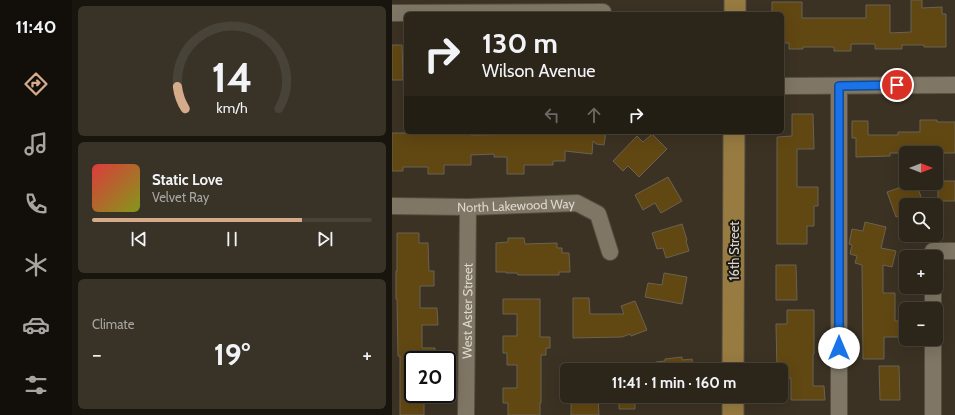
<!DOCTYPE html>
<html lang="en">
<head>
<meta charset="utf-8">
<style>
  body { margin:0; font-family:Cabin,sans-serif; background:#383227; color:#f1f3f6; height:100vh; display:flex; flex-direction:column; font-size:15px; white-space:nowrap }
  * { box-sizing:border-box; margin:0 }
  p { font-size:13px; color:#a6a5a2 }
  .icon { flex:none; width:22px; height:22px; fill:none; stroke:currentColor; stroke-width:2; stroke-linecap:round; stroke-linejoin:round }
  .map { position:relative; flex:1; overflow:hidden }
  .sheet { display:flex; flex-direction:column; gap:6px; padding:6px; background:#18150e; width:320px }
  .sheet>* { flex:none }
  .top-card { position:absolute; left:12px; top:12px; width:380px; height:122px; border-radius:6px; box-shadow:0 4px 16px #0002,0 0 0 1px #484339; background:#2c261a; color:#f1f3f6; overflow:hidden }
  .needle { width:26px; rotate:90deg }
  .tools { position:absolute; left:507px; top:146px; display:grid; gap:8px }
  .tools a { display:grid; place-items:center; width:44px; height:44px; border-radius:6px; background:#2c261a; box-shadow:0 4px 16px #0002,0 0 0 1px #484339; font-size:20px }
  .speed { position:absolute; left:12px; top:351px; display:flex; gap:8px; font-size:20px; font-weight:700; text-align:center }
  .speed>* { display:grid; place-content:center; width:52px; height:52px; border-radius:50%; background:#2c261a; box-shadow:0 4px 16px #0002,0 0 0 1px #484339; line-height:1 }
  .speed .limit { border:2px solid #111; border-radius:6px; background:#fff; color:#111 }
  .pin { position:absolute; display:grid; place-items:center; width:34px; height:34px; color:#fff; margin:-17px; border:2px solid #fff; border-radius:50%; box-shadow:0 1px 4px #0007 }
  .me { position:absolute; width:44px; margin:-22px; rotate:0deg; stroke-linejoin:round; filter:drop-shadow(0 0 3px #0008) }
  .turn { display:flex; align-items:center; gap:14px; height:84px; padding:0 12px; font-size:18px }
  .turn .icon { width:52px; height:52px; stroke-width:2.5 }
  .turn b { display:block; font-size:28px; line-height:34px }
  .lanes { display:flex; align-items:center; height:38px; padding:0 12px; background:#0003; justify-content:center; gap:20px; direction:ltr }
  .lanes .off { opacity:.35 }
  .big { font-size:30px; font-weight:700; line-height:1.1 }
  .sheet .widget { flex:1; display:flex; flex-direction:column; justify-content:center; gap:6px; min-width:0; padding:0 14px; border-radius:6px; background:#383227 }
  .sheet .dial { align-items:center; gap:0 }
  .dial svg { height:104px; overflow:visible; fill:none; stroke:#484339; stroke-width:7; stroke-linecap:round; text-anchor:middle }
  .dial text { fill:#f1f3f6; stroke:none }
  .song { display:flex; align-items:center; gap:12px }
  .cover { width:48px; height:48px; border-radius:6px; background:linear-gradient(135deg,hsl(0 70% 55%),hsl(70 70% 35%)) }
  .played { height:4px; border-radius:2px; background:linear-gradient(90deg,#d6ab8b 75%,#484339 75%) }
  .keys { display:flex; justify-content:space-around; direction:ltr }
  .heat { display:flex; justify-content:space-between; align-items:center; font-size:22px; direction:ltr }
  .trip { position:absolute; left:168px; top:363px; width:228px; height:40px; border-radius:6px; background:#2c261a; box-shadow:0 4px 16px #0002,0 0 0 1px #484339; font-weight:700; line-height:40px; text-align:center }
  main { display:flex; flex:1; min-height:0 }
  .tabs { display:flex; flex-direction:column; width:72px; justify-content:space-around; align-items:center; background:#120f0a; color:#a6a5a2 }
  .tabs .icon { width:28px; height:28px }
  .tabs .current { color:#d6ab8b }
  .tabs b { font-size:18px; color:#f1f3f6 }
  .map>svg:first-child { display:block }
</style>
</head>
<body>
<main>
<nav class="tabs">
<b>11:40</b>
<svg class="icon current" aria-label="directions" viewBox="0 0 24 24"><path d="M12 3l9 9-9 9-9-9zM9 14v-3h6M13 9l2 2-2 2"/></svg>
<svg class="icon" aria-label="music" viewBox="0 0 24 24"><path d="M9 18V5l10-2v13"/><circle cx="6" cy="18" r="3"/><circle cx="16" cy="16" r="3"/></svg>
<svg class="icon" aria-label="phone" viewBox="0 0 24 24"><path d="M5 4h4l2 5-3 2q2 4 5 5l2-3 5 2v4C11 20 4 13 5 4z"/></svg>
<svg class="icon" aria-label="climate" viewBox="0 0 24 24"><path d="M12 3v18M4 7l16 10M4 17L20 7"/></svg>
<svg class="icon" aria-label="car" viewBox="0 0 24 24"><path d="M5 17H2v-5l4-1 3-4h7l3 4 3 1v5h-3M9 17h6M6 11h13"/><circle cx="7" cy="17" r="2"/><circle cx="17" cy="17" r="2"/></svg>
<svg class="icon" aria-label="filters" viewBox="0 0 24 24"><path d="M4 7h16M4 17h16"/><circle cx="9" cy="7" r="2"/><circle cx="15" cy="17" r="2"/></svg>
</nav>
<section class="sheet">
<div class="widget dial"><svg viewBox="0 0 100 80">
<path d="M14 69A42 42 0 1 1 86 69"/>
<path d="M14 69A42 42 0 0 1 8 52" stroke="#d6ab8b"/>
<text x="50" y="56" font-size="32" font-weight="700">14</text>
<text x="50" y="72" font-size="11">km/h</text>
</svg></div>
<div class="widget">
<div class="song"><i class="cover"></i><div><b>Static Love</b><p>Velvet Ray</p></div></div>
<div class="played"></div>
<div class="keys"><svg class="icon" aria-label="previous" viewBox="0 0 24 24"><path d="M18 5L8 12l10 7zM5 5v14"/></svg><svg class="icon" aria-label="pause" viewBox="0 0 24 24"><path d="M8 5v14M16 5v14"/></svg><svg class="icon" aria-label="next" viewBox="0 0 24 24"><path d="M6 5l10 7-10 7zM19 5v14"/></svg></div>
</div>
<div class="widget"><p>Climate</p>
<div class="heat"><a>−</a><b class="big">19°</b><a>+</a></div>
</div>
</section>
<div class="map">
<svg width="563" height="415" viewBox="0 0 563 415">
  <rect width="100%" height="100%" fill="#3b3223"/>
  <!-- building -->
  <path fill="#614712" stroke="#6b6252" d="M519,0H530V8L550,7V14H554V47H532V45H510V49H483V44H459V51H442V47H411V49H397V43H390V14H380V2H410V18H474V5H498V33L519,32Z
    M0,45H10L11,80H0Z
    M400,114H421L422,149H405V187H426V206H422V226H415V244H385V137L400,136Z
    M528,120H545V122H563V153H498V156L464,157V138H460V121H476V135H506V132H528Z
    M21,132L79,133V135L145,134V132H214L212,145L204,144L201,141L200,154L173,151V161H161V165H132V174H115V157H102V154L79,155V165H52V174H36V167H11V171H0V133H21Z
    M260,134L275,149L247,177L236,166L231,171L221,161L245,136L251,142Z
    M276,177L290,201L269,213L263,203L251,210L243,195Z
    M546,181H563V201H546Z
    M521,183H524L532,205H514V214L504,217L495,192Z
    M473,222L494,227L489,248L504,251L500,267L491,265V293H503V321H508V337H492V359H471L470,265L463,263L465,256L458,254L460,245L457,244L460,229L471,231Z
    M290,224L295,240L294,241L297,251L274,258L271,248L265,249L260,233Z
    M5,233H27V243H36L37,271H42V286H28V308H45L46,325H30V348H43V360H21V394H32V415H8V356H6L5,299H4V271H5Z
    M116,238H132L133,244L165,243V248H170V253H177L178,272H167V275H126L125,273H114V272H104V243L116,242Z
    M384,265H404L405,300H384Z
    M272,273L295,277L290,304L253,297L256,283L270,285Z
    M181,298H197L198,314H232L229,306L243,301L255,330L239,336L238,334L230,337L181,338Z
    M111,299H148V337H158V348H154V355H149V403H148V415H116V403H111V388H125V365H115V353H111V336H125V314H111Z
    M395,310H422V354H421V386H432L433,400H399V378H389V370H385L384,324H395Z
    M290,357V360L300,359L301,370H264V362L273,361V359Z
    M487,366H507L508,400H488Z
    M179,396H206L207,415H179Z
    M227,396H243V409H227Z"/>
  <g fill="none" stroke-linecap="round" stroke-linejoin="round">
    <defs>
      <g id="minor">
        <path d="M0,13L211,12"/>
        <path d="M390,86L563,85"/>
        <path id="s1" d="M0,206L76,207L185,203L206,214L218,252"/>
        <path d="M541,257V251H563"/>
        <path d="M541,309V287"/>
        <path id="s2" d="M74,415L76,207"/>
        <path d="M447,415V86"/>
        <path d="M541,415V339"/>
      </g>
      <path id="major" d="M343,14V0
        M341,370L342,132
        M341,415V396"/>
    </defs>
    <!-- minor casing -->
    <use href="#minor" stroke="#564f42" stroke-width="18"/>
    <!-- major casing -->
    <use href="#major" stroke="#564f42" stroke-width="23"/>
    <!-- minor -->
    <use href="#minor" stroke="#7f7665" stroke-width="16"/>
    <!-- major -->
    <use href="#major" stroke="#977b41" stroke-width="21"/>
  </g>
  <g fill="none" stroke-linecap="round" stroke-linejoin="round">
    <defs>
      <path id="route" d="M447,348V86L505,85"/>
    </defs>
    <!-- route casing -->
    <use href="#route" stroke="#114b97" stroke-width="10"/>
    <!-- route -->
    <use href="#route" stroke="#1a73e8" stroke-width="7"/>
  </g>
  <g text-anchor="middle" stroke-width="4" stroke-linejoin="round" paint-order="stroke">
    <!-- street labels -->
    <g font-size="13" fill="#dcd6cd" stroke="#1e1b14">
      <text dy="5" stroke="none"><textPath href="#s1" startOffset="124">North Lakewood Way</textPath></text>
      <text transform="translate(342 251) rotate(-90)" y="5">16th Street</text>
      <text dy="5" stroke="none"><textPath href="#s2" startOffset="104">West Aster Street</textPath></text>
    </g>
  </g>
</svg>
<div class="tools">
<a><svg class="needle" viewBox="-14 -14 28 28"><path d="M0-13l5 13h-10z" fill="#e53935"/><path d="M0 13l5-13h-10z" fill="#a6a5a2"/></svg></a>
<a><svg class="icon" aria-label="search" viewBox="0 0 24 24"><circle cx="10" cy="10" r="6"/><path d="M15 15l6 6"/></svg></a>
<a>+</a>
<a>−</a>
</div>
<div class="speed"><div class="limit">20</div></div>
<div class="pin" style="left:505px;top:85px;background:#d93025"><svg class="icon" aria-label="arrive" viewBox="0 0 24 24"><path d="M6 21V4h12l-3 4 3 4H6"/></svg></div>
<svg class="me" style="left:447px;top:348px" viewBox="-20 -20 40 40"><circle r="19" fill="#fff"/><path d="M0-13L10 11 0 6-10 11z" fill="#1a73e8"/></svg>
<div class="trip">11:41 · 1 min · 160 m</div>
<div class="top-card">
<div class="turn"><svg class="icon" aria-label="right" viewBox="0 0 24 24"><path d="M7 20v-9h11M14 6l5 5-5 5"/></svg><div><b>130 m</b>Wilson Avenue</div></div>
<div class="lanes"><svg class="icon off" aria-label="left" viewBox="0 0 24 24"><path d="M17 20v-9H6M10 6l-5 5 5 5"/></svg><svg class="icon off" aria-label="ahead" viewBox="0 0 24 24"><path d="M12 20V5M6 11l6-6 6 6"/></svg><svg class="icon" aria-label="right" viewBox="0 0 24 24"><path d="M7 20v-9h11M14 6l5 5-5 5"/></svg></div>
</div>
</div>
</main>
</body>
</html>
